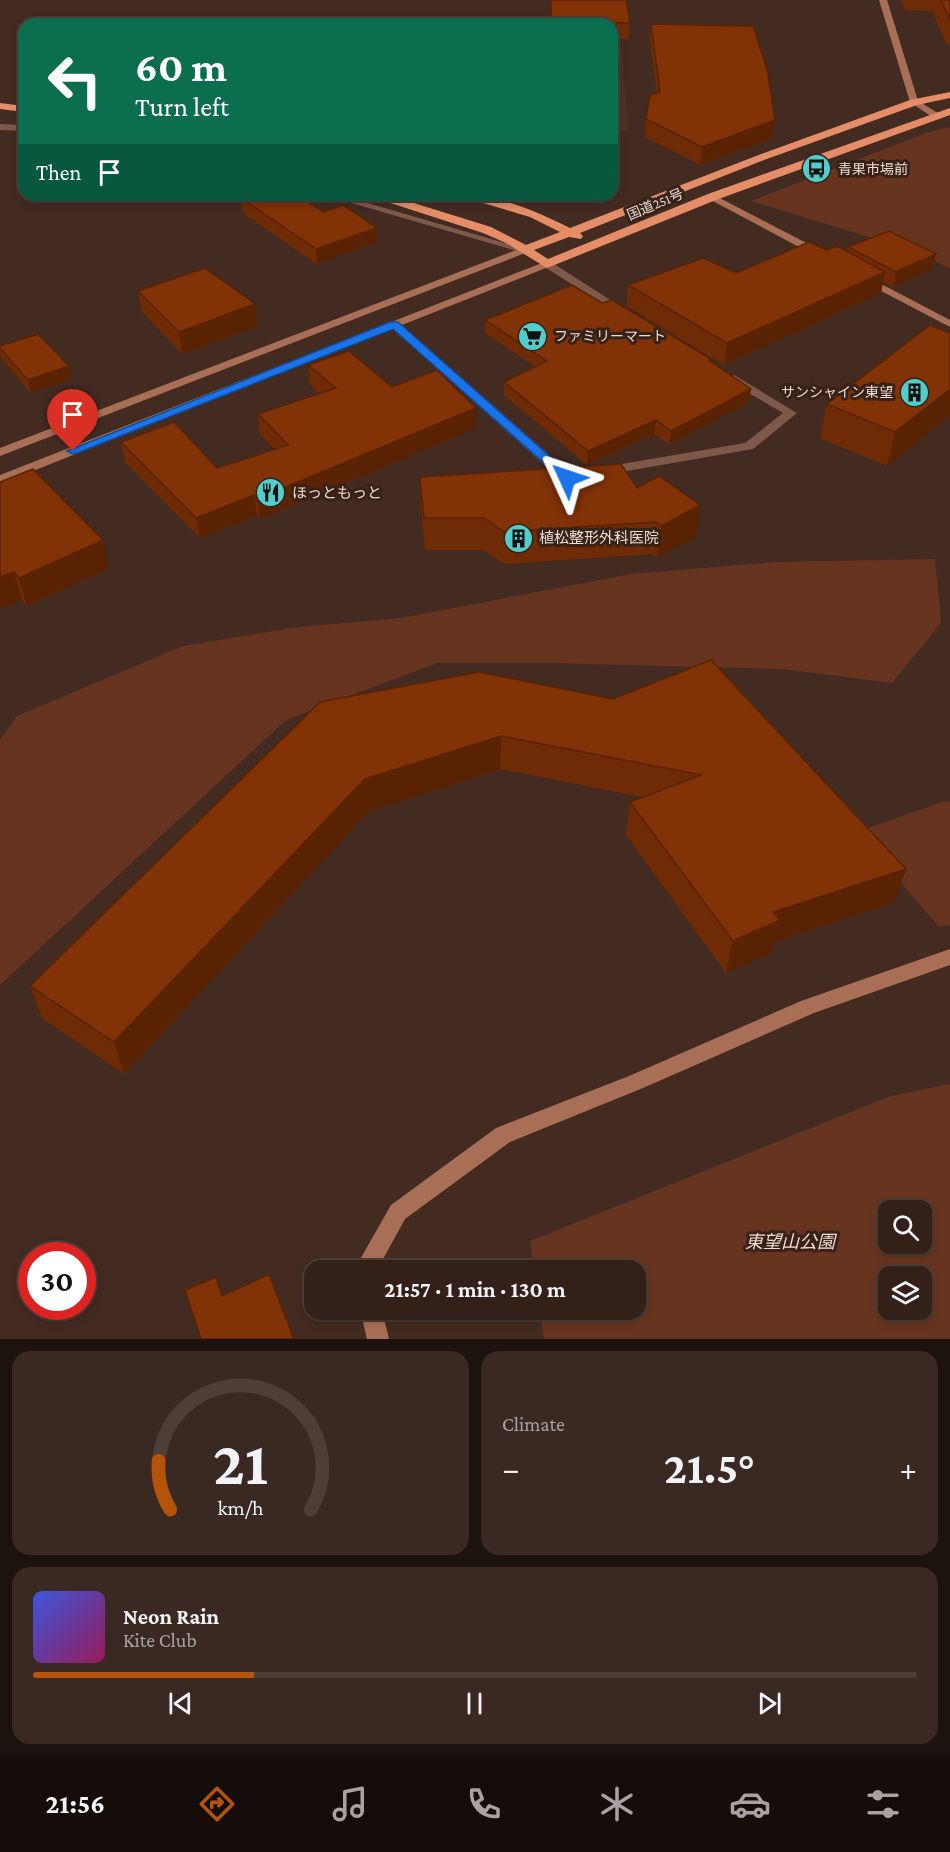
<!DOCTYPE html>
<html lang="en">
<head>
<meta charset="utf-8">
<style>
  body { margin:0; font-family:"Crimson Pro","Noto Sans JP",serif; background:#3a2822; color:#f1f3f6; height:100vh; display:flex; flex-direction:column; font-size:22px; white-space:nowrap }
  * { box-sizing:border-box; margin:0 }
  p { font-size:20px; color:#a8a3a2 }
  .icon { flex:none; width:33px; height:33px; fill:none; stroke:currentColor; stroke-width:2; stroke-linecap:round; stroke-linejoin:round }
  .map { position:relative; height:1339px; overflow:hidden }
  .details { display:flex; flex-direction:column; gap:12px; padding:12px; background:#1c120e; flex:1 }
  .details>* { flex:none }
  .banner { position:absolute; left:18px; top:18px; width:600px; height:183px; border-radius:18px; box-shadow:0 3px 9px #0003,0 0 0 2px #4d3e38; background:#0b6e4f; color:#fff; overflow:hidden }
  .fabs { position:absolute; left:878px; top:1200px; display:grid; gap:12px }
  .fabs a { display:grid; place-items:center; width:54px; height:54px; border-radius:12px; background:#322019; box-shadow:0 3px 9px #0003,0 0 0 2px #4d3e38; font-size:30px }
  .speed { position:absolute; left:18px; top:1242px; display:flex; gap:12px; font-size:30px; font-weight:700; text-align:center }
  .speed>* { display:grid; place-content:center; width:78px; height:78px; border-radius:50%; background:#322019; box-shadow:0 3px 9px #0003,0 0 0 2px #4d3e38; line-height:1 }
  .speed .limit { border:9px solid #d22; background:#fff; color:#111 }
  .pin { position:absolute; display:grid; place-items:center; width:51px; height:51px; color:#fff; margin:-62px -26px; border-radius:50% 50% 50% 0; rotate:-45deg; box-shadow:0 0 6px #0007 }
  .pin .icon { rotate:45deg }
  .me { position:absolute; width:66px; margin:-33px; rotate:312deg; stroke-linejoin:round; filter:drop-shadow(0 0 4px #0008) }
  .turn { display:flex; align-items:center; gap:21px; height:126px; padding:0 18px; font-size:27px }
  .turn .icon { width:78px; height:78px; stroke-width:2.5 }
  .turn b { display:block; font-size:42px; line-height:51px }
  .then { display:flex; align-items:center; height:57px; padding:0 18px; background:#0003; gap:12px; font-size:22px }
  .big { font-size:45px; font-weight:700; line-height:1.1 }
  .details .widget { flex:1; display:flex; flex-direction:column; justify-content:center; gap:9px; min-width:0; padding:0 21px; border-radius:18px; background:#3a2822 }
  .details .dial { align-items:center; gap:0 }
  .dial svg { height:156px; overflow:visible; fill:none; stroke:#4d3e38; stroke-width:7; stroke-linecap:round; text-anchor:middle }
  .dial text { fill:#f1f3f6; stroke:none }
  .song { display:flex; align-items:center; gap:18px }
  .cover { width:72px; height:72px; border-radius:9px; background:linear-gradient(135deg,hsl(230 70% 55%),hsl(330 70% 35%)) }
  .played { height:6px; border-radius:3px; background:linear-gradient(90deg,#b45309 25%,#4d3e38 25%) }
  .keys { display:flex; justify-content:space-around; direction:ltr }
  .heat { display:flex; justify-content:space-between; align-items:center; font-size:33px; direction:ltr }
  .details .tiles { flex:1; display:grid; gap:12px; grid-template-columns:1fr 1fr }
  .widget:last-child { grid-column:span 2 }
  .trip { position:absolute; left:304px; top:1260px; width:342px; height:60px; border-radius:18px; background:#322019; box-shadow:0 3px 9px #0003,0 0 0 2px #4d3e38; font-weight:700; line-height:60px; text-align:center }
  .dock { display:flex; height:96px; justify-content:space-around; align-items:center; background:#140d0a; color:#a8a3a2 }
  .dock .icon { width:42px; height:42px }
  .dock .current { color:#b45309 }
  .dock b { font-size:27px; color:#f1f3f6 }
  .map>svg:first-child { display:block }
</style>
</head>
<body>
<div class="map">
<svg width="950" height="1339" viewBox="0 0 950 1339">
  <rect width="100%" height="100%" fill="#432b21"/>
  <!-- built -->
  <path fill="#4e2f22" d="M612,47H621L629,131H612Z"/>
  <!-- green -->
  <path fill="#67351f" fill-rule="evenodd" d="M950,127V269L921,253L751,201L926,133Z
    M935,559L941,623L892,683L783,669L549,663H437L286,720L0,985V740L17,716L183,646L299,627L401,618L631,574L775,562Z
    M945,801L950,803V925L939,927L857,832Z
    M950,1084V1339H544L540,1310H636V1270H534L530,1241L891,1096ZM888,1210H921V1244H888ZM888,1276H921V1310H888Z"/>
  <g fill="none" stroke-linecap="round" stroke-linejoin="round">
    <!-- street -->
    <path fill="#7e594a" fill-rule="evenodd" d="M0,124L24,125V131L0,130Z
      M324,195H340L529,250L520,252Z
      M547,261L551,262L629,312L627,314H619L543,266L542,264Z
      M394,321L398,322L570,473L576,474L577,477L576,480L562,481L390,326V322Z
      M734,375L797,413L753,449L604,475L599,474L598,471L599,468L604,467L745,443L783,413L730,382L728,379Z"/>
    <!-- secondary -->
    <path fill="#a86f56" fill-rule="evenodd" d="M879,0H887L918,101L938,113V117H932L910,102Z
      M712,194L822,251L823,253L814,255L709,199L707,197Z
      M524,247L528,248V252L0,456V448Z
      M547,261L552,264L551,266L0,484V475Z
      M866,276L950,320V327L862,281V277Z
      M950,949V965L814,1013L643,1088L510,1142L405,1219L377,1270H354L391,1205L496,1128L629,1076L801,1001Z
      M360,1310H382L389,1339H367Z"/>
    <!-- highway -->
    <path fill="#e58d67" fill-rule="evenodd" d="M950,92V98L917,105L764,160L580,233L583,236L581,239L569,237L534,250L548,259L708,194L950,108V115L716,200L547,268L506,243L483,233L372,197L370,195H388L491,227L526,245L560,232L530,217L463,197L461,195C499,195 536,211 570,228L756,156L910,100Z
      M0,103L24,106V112L0,109Z"/>
  </g>
  <!-- wall -->
  <path fill="#6f2b05" d="M551,0L630,23L629,39H612V24H551Z
    M901,0H950V45H947L932,11L905,10Z
    M651,24L775,120L772,138L700,165L645,137L646,119L657,93L650,40Z
    M241,198L323,212L377,242L317,264L243,213Z
    M848,247L936,254L932,269L893,287L883,282L881,293L724,365L627,306L628,285L736,273L827,250L847,252Z
    M138,291L255,304L258,326L182,354L142,312Z
    M602,303L711,359V361L749,402L669,444L654,434L587,465L504,395V382L536,367L485,333V320Z
    M930,325L887,466L820,438L827,404Z
    M0,346L72,379L31,393L2,359L0,353Z
    M308,365L476,408V428L260,519L257,515L200,538L125,462L121,442L217,468L275,450L260,434L258,414L320,394L310,385Z
    M420,477L637,488L696,537L657,557L653,554L504,564L483,550H425L421,508Z
    M0,482L109,568L27,606L22,600L0,609Z
    M613,699L895,902L774,942L771,953L726,973L626,835L630,802L642,797L500,769L368,812L124,1074L42,1018L30,986L320,702Z"/>
  <!-- shaded-wall -->
  <path fill="#5a2304" d="M775,120L772,138L700,165L702,147Z
    M377,228V242L317,264L316,249Z
    M936,254L932,269L893,287L896,272Z
    M885,272L881,293L724,365L727,343Z
    M255,304L258,326L182,354L179,332Z
    M69,366L72,379L31,393L28,380Z
    M751,389L749,402L669,444L671,431Z
    M950,389V415L887,466L895,432Z
    M476,408V428L260,519L257,499Z
    M656,420L654,434L587,465L588,451Z
    M254,495L257,515L200,538L196,518Z
    M700,505L696,537L657,557L661,526Z
    M103,540L109,568L27,606L19,578Z
    M14,572L22,600L0,609V577Z
    M501,736L500,769L368,812L124,1074L114,1042L365,779Z
    M906,869L895,902L774,942L771,953L726,973L733,941L773,912Z"/>
  <!-- building -->
  <path fill="#813206" stroke="#5a2304" stroke-width="1.5" d="M551,0H626L630,23L551,21Z
    M941,0H950V20Z
    M651,24L753,26L767,69L775,120L702,147L646,119L650,95L660,92Z
    M251,195H297L323,212L343,205L377,228L316,249L241,198Z
    M889,231L936,254L896,272L848,247Z
    M809,242L827,250L837,246L885,272L727,343L628,285L703,258L736,273Z
    M205,268L255,304L179,332L138,291Z
    M572,285L602,303L612,300L711,359L709,360L751,389L671,431L656,420L588,451L504,382L547,361L485,320Z
    M930,325L950,333V389L895,432L827,404Z
    M38,334L69,366L28,380L0,348V346Z
    M349,351L392,387L437,370L476,408L257,499L254,495L196,518L121,442L174,422L217,468L288,445L258,414L336,388L308,365Z
    M621,464L637,488L659,476L700,505L661,526L656,522L504,532L484,518H424L420,477Z
    M33,469L103,540L19,578L14,572L0,577V482Z
    M711,660L906,869L773,912L780,920L733,941L630,802L701,775L501,736L365,779L114,1042L30,986L320,702L479,672L613,699Z
    M269,1274L294,1339H201L185,1290L216,1277L222,1296Z"/>
  <!-- route -->
  <path fill="#1a73e8" stroke="#114b97" stroke-width="1.5" d="M390,322H398L571,475V480H563L393,329L77,453L73,454L67,451Z"/>
  <!-- icons -->
  <defs>
    <symbol id="bus-disc" viewBox="-11 -11 22 22"><circle r="9.5" fill="#53cdcb" stroke="#382117"/><path d="M-5-6H5V4H4V6H2V4H-2V6H-4V4H-5ZM-3.5-4V0h7V-4ZM-3.5 1.2v1.5H-2V1.2ZM2 1.2v1.5H3.5V1.2Z" fill="#111"/></symbol>
    <symbol id="supermarket-disc" viewBox="-11 -11 22 22"><circle r="9.5" fill="#53cdcb" stroke="#382117"/><path d="M-6-5.5h2.5l.6 2H6L4.5 2H-2.5L-4.4-4H-6ZM-1.5 3.2a1.3 1.3 0 1 0 .1 0ZM3 3.2a1.3 1.3 0 1 0 .1 0Z" fill="#111"/></symbol>
    <symbol id="building-disc" viewBox="-11 -11 22 22"><circle r="9.5" fill="#53cdcb" stroke="#382117"/><path d="M-4-6H4V6H1V3H-1V6H-4ZM-2.5-4.3h1.7v1.8h-1.7ZM.8-4.3h1.7v1.8H.8ZM-2.5-1h1.7V.8h-1.7ZM.8-1h1.7V.8H.8Z" fill="#111"/></symbol>
    <symbol id="restaurant-disc" viewBox="-11 -11 22 22"><circle r="9.5" fill="#53cdcb" stroke="#382117"/><path d="M-5-6h1v4h1v-4h1v4h1v-4h1v5L-1.5 .5V6h-2V.5L-5-1ZM5-6V6H3V1.5H1.5Q1.5-4 5-6Z" fill="#111"/></symbol>
  </defs>
  <g fill-rule="evenodd">
    <use href="#bus-disc" x="800" y="152" width="33" height="33"/>
    <use href="#supermarket-disc" x="516" y="320" width="33" height="33"/>
    <use href="#building-disc" x="898" y="376" width="33" height="33"/>
    <use href="#restaurant-disc" x="254" y="476" width="33" height="33"/>
    <use href="#building-disc" x="502" y="522" width="33" height="33"/>
  </g>
  <g text-anchor="middle" stroke-width="6" stroke-linejoin="round" paint-order="stroke">
    <!-- far-poi labels -->
    <g font-size="14" fill="#ebdbd5" stroke="#382117" text-anchor="start">
      <text x="838" y="174">青果市場前</text>
      <text x="554" y="341">ファミリーマート</text>
      <text x="893" y="397" text-anchor="end">サンシャイン東望</text>
    </g>
    <!-- far-street labels -->
    <g font-size="14" fill="#ebdbd5" stroke="#382117">
      <text transform="translate(655 204) rotate(-23)" y="5">国道251号</text>
    </g>
    <!-- poi labels -->
    <g font-size="15" fill="#ebdbd5" stroke="#382117" text-anchor="start">
      <text x="292" y="498">ほっともっと</text>
      <text x="539" y="543">植松整形外科医院</text>
    </g>
    <!-- near-park labels -->
    <g font-size="18" font-style="italic" fill="#f2dad0" stroke="#382117">
      <text x="790" y="1248">東望山公園</text>
    </g>
  </g>
</svg>
<div class="fabs">
<a><svg class="icon" aria-label="search" viewBox="0 0 24 24"><circle cx="10" cy="10" r="6"/><path d="M15 15l6 6"/></svg></a>
<a><svg class="icon" aria-label="layers" viewBox="0 0 24 24"><path d="M12 4l9 5-9 5-9-5zM3 14l9 5 9-5"/></svg></a>
</div>
<div class="speed"><div class="limit">30</div></div>
<div class="pin" style="left:73px;top:451px;background:#d93025"><svg class="icon" aria-label="arrive" viewBox="0 0 24 24"><path d="M6 21V4h12l-3 4 3 4H6"/></svg></div>
<svg class="me" style="left:567px;top:478px" viewBox="-20 -20 40 40"><path d="M0-17L14 15 0 8-14 15z" fill="#1a73e8" stroke="#fff" stroke-width="4"/></svg>
<div class="trip">21:57 · 1 min · 130 m</div>
<div class="banner">
<div class="turn"><svg class="icon" aria-label="left" viewBox="0 0 24 24"><path d="M17 20v-9H6M10 6l-5 5 5 5"/></svg><div><b>60 m</b>Turn left</div></div>
<div class="then">Then<svg class="icon" aria-label="arrive" viewBox="0 0 24 24"><path d="M6 21V4h12l-3 4 3 4H6"/></svg></div>
</div>
</div>
<section class="details">
<div class="tiles">
<div class="widget dial"><svg viewBox="0 0 100 80">
<path d="M14 69A42 42 0 1 1 86 69"/>
<path d="M14 69A42 42 0 0 1 8 44" stroke="#b45309"/>
<text x="50" y="56" font-size="32" font-weight="700">21</text>
<text x="50" y="72" font-size="11">km/h</text>
</svg></div>
<div class="widget"><p>Climate</p>
<div class="heat"><a>−</a><b class="big">21.5°</b><a>+</a></div>
</div>
<div class="widget">
<div class="song"><i class="cover"></i><div><b>Neon Rain</b><p>Kite Club</p></div></div>
<div class="played"></div>
<div class="keys"><svg class="icon" aria-label="previous" viewBox="0 0 24 24"><path d="M18 5L8 12l10 7zM5 5v14"/></svg><svg class="icon" aria-label="pause" viewBox="0 0 24 24"><path d="M8 5v14M16 5v14"/></svg><svg class="icon" aria-label="next" viewBox="0 0 24 24"><path d="M6 5l10 7-10 7zM19 5v14"/></svg></div>
</div>
</div>
</section>
<nav class="dock">
<b>21:56</b>
<svg class="icon current" aria-label="directions" viewBox="0 0 24 24"><path d="M12 3l9 9-9 9-9-9zM9 14v-3h6M13 9l2 2-2 2"/></svg>
<svg class="icon" aria-label="music" viewBox="0 0 24 24"><path d="M9 18V5l10-2v13"/><circle cx="6" cy="18" r="3"/><circle cx="16" cy="16" r="3"/></svg>
<svg class="icon" aria-label="phone" viewBox="0 0 24 24"><path d="M5 4h4l2 5-3 2q2 4 5 5l2-3 5 2v4C11 20 4 13 5 4z"/></svg>
<svg class="icon" aria-label="climate" viewBox="0 0 24 24"><path d="M12 3v18M4 7l16 10M4 17L20 7"/></svg>
<svg class="icon" aria-label="car" viewBox="0 0 24 24"><path d="M5 17H2v-5l4-1 3-4h7l3 4 3 1v5h-3M9 17h6M6 11h13"/><circle cx="7" cy="17" r="2"/><circle cx="17" cy="17" r="2"/></svg>
<svg class="icon" aria-label="filters" viewBox="0 0 24 24"><path d="M4 7h16M4 17h16"/><circle cx="9" cy="7" r="2"/><circle cx="15" cy="17" r="2"/></svg>
</nav>
</body>
</html>
